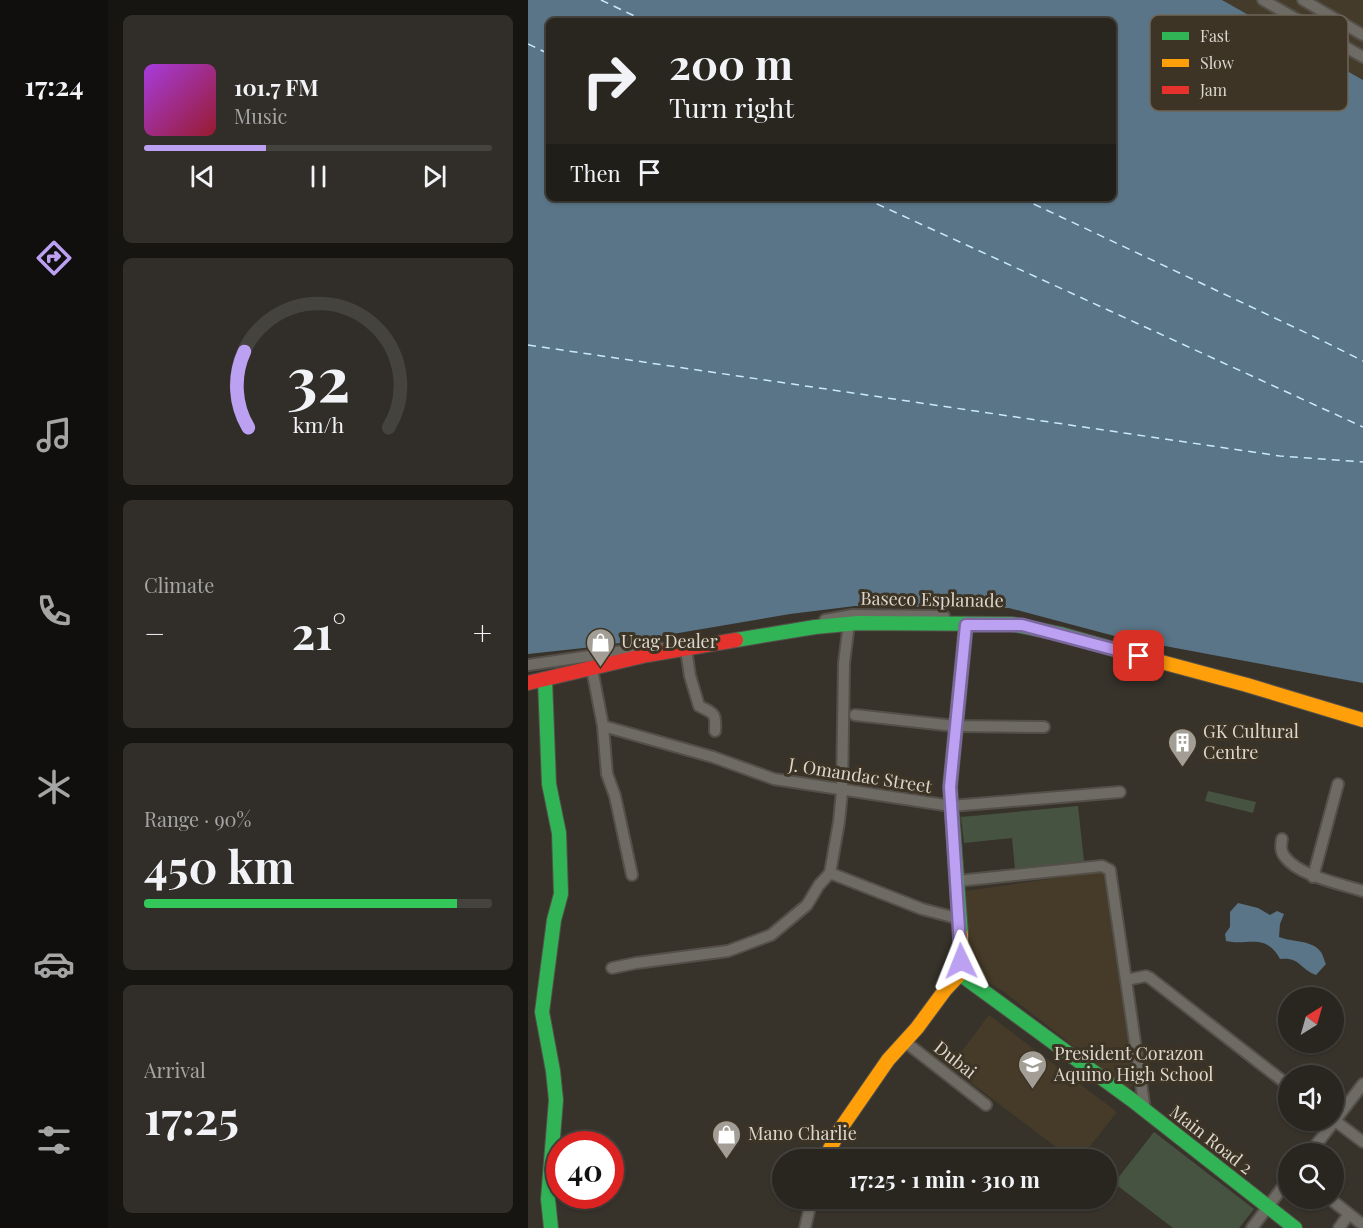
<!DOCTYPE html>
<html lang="en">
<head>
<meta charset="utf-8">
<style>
  body { margin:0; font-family:"Playfair Display",serif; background:#312e29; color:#f1f3f6; height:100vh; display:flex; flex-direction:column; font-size:22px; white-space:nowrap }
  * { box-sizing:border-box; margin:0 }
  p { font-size:20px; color:#a5a5a5 }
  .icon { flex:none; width:33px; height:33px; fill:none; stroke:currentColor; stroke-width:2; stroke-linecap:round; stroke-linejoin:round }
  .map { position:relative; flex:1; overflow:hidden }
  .sheet { display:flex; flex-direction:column; gap:15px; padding:15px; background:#171512; width:420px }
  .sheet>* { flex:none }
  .banner { position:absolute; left:18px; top:18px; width:570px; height:183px; border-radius:9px; box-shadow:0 2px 4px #0004,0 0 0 2px #45433e; background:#292620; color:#f1f3f6; overflow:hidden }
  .needle { width:39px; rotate:37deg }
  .buttons { position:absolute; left:750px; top:987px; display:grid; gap:12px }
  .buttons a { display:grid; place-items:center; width:66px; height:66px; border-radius:50%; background:#292620; box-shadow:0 2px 4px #0004,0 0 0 2px #45433e; font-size:30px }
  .speed { position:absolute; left:18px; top:1131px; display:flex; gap:12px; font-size:30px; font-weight:700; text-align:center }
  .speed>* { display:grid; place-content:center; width:78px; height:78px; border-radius:50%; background:#292620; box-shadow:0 2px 4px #0004,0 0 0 2px #45433e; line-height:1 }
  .speed .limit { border:9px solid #d22; background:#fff; color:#111 }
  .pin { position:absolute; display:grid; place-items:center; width:51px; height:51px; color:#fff; margin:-26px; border-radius:12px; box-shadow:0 3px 9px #0006 }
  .me { position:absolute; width:66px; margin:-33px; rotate:358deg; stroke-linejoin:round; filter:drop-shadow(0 0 4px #0008) }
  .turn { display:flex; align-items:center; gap:21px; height:126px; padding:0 24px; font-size:27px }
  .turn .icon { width:78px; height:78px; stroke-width:2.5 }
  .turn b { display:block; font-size:42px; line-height:51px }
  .then { display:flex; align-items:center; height:57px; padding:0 24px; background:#0003; gap:12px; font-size:22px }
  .big { font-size:45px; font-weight:700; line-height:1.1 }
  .sheet .tile { flex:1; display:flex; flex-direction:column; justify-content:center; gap:9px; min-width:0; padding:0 21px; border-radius:9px; background:#312e29 }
  .sheet .dial { align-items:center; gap:0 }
  .dial svg { height:156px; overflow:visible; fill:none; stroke:#45433e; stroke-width:7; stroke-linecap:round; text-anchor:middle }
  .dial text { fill:#f1f3f6; stroke:none }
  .song { display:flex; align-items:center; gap:18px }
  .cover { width:72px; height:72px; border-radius:9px; background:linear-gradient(135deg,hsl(280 70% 55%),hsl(350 70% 35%)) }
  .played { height:6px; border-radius:3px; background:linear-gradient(90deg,#bca0f2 35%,#45433e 35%) }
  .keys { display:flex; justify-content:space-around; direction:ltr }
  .heat { display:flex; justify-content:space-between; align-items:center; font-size:33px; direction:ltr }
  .charge { height:9px; border-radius:4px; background:linear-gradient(90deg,#34c759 90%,#45433e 0) }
  .trip { position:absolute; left:244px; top:1149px; width:345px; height:60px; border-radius:30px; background:#292620; box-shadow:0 2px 4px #0004,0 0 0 2px #45433e; font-weight:700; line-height:60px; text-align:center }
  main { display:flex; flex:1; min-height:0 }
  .menu { display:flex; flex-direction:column; width:108px; justify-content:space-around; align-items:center; background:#100f0d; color:#a5a5a5 }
  .menu .icon { width:42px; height:42px }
  .menu .selected { color:#bca0f2 }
  .menu b { font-size:27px; color:#f1f3f6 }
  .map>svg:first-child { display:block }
</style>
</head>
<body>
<main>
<nav class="menu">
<b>17:24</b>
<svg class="icon selected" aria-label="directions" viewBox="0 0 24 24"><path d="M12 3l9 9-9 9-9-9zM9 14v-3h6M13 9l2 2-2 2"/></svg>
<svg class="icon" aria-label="music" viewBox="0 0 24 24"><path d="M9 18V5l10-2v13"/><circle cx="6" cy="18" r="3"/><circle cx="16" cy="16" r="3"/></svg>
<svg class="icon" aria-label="phone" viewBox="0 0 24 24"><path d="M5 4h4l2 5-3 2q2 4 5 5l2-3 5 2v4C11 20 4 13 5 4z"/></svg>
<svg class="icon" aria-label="climate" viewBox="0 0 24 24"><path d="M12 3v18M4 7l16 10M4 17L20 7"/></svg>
<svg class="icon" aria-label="car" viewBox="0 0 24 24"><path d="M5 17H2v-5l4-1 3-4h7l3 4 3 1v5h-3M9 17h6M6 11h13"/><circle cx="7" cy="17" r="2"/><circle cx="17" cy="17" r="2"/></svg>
<svg class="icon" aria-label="filters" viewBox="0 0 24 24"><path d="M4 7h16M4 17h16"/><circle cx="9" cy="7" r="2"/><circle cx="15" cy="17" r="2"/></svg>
</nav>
<section class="sheet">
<div class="tile">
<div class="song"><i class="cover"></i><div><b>101.7 FM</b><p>Music</p></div></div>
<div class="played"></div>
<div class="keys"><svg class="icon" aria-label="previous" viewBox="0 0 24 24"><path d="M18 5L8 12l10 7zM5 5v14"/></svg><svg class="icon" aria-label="pause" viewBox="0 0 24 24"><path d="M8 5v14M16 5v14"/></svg><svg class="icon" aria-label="next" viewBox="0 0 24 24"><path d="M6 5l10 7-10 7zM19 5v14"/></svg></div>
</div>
<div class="tile dial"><svg viewBox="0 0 100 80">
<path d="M14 69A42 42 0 1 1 86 69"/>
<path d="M14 69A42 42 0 0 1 12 30" stroke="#bca0f2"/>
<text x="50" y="56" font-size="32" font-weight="700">32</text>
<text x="50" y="72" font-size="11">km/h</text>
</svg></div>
<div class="tile"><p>Climate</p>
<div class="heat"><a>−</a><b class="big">21°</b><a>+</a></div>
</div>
<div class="tile"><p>Range · 90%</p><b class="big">450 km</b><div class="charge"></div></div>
<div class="tile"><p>Arrival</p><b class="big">17:25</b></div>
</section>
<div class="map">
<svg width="835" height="1228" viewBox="0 0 835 1228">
  <rect width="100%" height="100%" fill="#37332b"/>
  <!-- industrial -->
  <path fill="#443b2b" d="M694,0H835V80Z"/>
  <!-- built -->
  <path fill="#463b28" d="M575,871L606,1084L601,1089L476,992L442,971L432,892Z
    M461,1015L589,1112L552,1159H544L422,1067Z"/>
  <!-- green -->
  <path fill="#475341" d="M680,791L728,802L725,813L677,801Z
    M550,806L556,861L487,869L484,838L436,843L433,817Z
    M626,1132L726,1209L711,1228H645L586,1183Z"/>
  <!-- water -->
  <path fill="#5a7587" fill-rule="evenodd" d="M0,0H694L835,80V683L594,638L481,608L327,606L262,614L74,646L0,654ZM21,21H585V198H21Z
    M710,903L730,908L742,915L749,911L756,914L752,924L751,937C763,942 784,940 792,951C795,954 796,960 798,964L788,975C770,968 773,957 752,959C737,932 721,946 698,941L697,934L702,927V912Z"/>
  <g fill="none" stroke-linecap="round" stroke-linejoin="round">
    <!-- ferry -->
    <path stroke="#c8e9ff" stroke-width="1.5" stroke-dasharray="8 6" stroke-linecap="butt" d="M73,0L117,21
      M0,44L21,54
      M336,198L835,427
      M493,198L789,338L835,361
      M0,345L752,456L835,462"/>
    <defs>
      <path id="street" d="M735,0L835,57
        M775,0L835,35
        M297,620L325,615L416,616
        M158,649L162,676L171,706C187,714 188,713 187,731
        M0,665L130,646
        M64,669L75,726L79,774L87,796L104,875
        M327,715L427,726L516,727
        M75,726L185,757L246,779L423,806L592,792
        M754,839C753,845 752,851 757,857C771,876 813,884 835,891
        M302,873L394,909L432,919
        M785,877L810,784
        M429,881L574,866L582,870L617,1111
        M84,968L108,963L200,951L243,935L279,905L291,885L302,873L311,822L314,791L316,663L321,623
        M598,980L618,976L622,978L760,1085
        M376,1041L458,1105
        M806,1120L835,1142
        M781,1154L835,1084
        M801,1198L835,1225
        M277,1228L284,1198
        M724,1228L760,1180
        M811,1228L821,1214"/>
      <path id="fast" d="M208,640L287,627L330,623L484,624L532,634L596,652
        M17,679L21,784L31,833L33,894L26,920L14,1012L25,1071L28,1100L20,1199L23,1228
        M433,934L422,787L438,625
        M432,974L604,1100L767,1228"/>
      <path id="slow" d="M596,652L719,685L835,720
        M296,1160L313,1128L360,1060L389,1028L417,990L432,974L433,934"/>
      <path id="jam" d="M0,683L119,655L208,640"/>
    </defs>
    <!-- street casing -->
    <use href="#street" stroke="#545049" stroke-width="14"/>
    <!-- fast casing -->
    <use href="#fast" stroke="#545049" stroke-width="16"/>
    <!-- slow casing -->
    <use href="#slow" stroke="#545049" stroke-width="16"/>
    <!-- jam casing -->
    <use href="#jam" stroke="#545049" stroke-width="16"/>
    <!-- street -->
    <use href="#street" stroke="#6e6a64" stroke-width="10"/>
    <!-- fast -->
    <use href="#fast" stroke="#30b455" stroke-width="14"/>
    <!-- slow -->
    <use href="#slow" stroke="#ff9f0a" stroke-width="14"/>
    <!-- jam -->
    <use href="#jam" stroke="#e5322d" stroke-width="14"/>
  </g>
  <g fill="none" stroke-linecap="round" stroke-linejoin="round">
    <defs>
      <path id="route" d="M433,961L422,787L438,625H494L611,656"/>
    </defs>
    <!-- route casing -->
    <use href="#route" stroke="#7a689d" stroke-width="15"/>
    <!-- route -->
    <use href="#route" stroke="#bca0f2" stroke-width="10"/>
  </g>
  <!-- icons -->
  <defs>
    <symbol id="shop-pin" viewBox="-11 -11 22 30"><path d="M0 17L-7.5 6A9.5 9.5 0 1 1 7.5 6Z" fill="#a29e95" stroke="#3d3425"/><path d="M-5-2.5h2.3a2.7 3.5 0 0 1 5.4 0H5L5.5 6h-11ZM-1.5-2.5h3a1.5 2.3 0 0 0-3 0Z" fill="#fff"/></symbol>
    <symbol id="building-pin" viewBox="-11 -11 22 30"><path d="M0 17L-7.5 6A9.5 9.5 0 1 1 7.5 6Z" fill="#a29e95" stroke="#3d3425"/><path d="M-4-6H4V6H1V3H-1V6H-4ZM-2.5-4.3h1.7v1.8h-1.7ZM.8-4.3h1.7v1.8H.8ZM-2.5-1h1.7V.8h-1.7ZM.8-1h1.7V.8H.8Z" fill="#fff"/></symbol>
    <symbol id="school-pin" viewBox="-11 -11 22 30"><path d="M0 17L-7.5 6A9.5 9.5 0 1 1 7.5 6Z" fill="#a29e95" stroke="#3d3425"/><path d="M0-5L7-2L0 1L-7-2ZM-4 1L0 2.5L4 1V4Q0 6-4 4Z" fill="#fff"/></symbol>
  </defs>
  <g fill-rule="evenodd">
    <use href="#shop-pin" x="56" y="626" width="33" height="45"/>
    <use href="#building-pin" x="638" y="726" width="33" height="45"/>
    <use href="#school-pin" x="488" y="1048" width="33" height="45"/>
    <use href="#shop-pin" x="182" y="1118" width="33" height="45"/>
  </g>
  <g text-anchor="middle" stroke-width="6" stroke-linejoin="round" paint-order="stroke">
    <!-- street labels -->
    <g font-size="18" fill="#dcd7ce" stroke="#3d3425">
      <text transform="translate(404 600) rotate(1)" y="6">Baseco Esplanade</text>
      <text transform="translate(332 776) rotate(9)" y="6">J. Omandac Street</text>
      <text transform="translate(427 1060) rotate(38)" y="6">Dubai</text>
      <text transform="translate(683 1140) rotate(38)" y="6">Main Road 2</text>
    </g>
    <!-- poi labels -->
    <g font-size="18" fill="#dcd7ce" stroke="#3d3425" text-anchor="start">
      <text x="93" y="648">Ucag Dealer</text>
      <text x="675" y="738">GK Cultural<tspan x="675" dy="21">Centre</tspan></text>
      <text x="526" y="1060">President Corazon<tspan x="526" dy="21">Aquino High School</tspan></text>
      <text x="220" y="1140">Mano Charlie</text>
    </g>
  </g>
  <!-- legend -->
  <rect x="622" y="15" width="198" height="96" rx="9" fill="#3d3425" stroke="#6d6558" stroke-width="1.5"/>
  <rect x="634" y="32" width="27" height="8" fill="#30b455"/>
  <rect x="634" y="59" width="27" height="8" fill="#ff9f0a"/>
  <rect x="634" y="86" width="27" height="8" fill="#e5322d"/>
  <g font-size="16" fill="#dcd7ce">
    <text x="672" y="42">Fast</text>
    <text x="672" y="69">Slow</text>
    <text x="672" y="96">Jam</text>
  </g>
</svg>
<div class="buttons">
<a><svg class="needle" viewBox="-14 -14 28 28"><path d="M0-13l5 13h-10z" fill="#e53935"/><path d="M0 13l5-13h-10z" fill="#a5a5a5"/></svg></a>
<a><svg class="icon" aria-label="sound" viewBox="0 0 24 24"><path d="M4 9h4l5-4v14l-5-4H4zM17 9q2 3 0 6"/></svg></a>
<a><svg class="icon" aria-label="search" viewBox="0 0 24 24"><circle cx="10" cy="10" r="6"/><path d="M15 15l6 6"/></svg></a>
</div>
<div class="speed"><div class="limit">40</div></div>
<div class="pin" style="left:611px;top:656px;background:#d93025"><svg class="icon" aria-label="arrive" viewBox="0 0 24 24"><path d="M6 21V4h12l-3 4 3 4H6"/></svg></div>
<svg class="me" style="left:433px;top:961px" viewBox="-20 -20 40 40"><path d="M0-17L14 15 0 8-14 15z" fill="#bca0f2" stroke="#fff" stroke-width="4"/></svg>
<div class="trip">17:25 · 1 min · 310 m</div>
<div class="banner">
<div class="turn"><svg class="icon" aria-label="right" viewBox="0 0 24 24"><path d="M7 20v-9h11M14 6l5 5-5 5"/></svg><div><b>200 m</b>Turn right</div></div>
<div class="then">Then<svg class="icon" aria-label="arrive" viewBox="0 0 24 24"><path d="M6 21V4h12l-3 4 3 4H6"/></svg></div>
</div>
</div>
</main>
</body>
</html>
